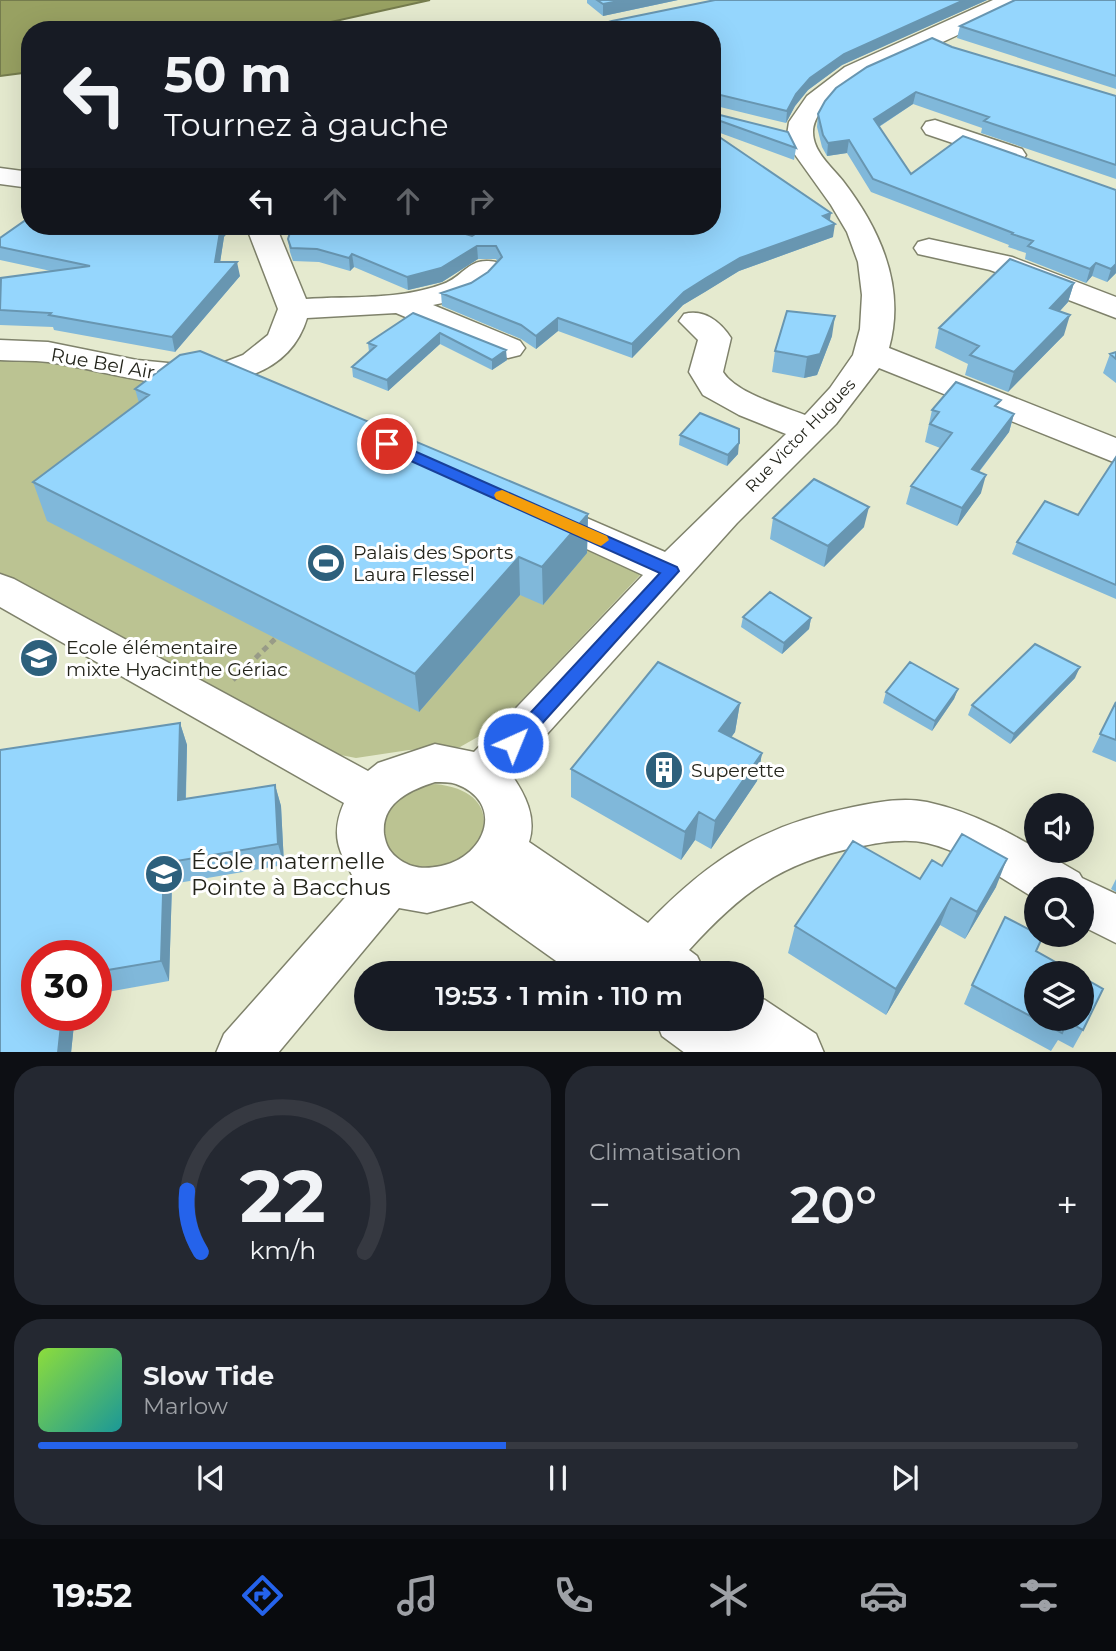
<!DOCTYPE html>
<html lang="fr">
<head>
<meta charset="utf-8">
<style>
  body { margin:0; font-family:Montserrat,sans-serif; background:#242831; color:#f1f3f6; height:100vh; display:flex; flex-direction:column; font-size:26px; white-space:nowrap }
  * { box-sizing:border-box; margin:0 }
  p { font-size:23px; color:#9ea1a6 }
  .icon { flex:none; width:38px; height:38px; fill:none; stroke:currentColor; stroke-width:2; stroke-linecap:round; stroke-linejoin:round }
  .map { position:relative; height:1052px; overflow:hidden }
  .details { display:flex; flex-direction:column; gap:14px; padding:14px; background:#0d0f14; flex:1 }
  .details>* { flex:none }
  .guide { position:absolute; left:21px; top:21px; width:700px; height:214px; border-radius:28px; box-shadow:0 7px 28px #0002; background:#171b24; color:#f1f3f6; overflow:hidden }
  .tools { position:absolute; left:1024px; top:793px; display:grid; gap:14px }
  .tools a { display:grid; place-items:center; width:70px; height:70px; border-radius:50%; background:#171b24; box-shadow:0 7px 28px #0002; font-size:35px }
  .speed { position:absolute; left:21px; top:940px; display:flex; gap:14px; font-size:35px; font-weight:700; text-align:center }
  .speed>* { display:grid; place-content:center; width:91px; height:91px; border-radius:50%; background:#171b24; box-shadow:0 7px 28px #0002; line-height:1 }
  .speed .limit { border:10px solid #d22; background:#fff; color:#111 }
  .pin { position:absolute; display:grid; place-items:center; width:60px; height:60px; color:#fff; margin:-30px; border:4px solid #fff; border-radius:50%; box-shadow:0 2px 7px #0007 }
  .me { position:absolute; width:77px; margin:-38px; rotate:44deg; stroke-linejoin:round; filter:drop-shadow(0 0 5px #0008) }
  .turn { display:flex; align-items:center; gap:24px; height:147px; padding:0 28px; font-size:32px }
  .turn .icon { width:91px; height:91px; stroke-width:2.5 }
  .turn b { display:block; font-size:49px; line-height:60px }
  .lanes { display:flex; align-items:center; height:66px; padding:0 28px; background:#0003; justify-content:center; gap:35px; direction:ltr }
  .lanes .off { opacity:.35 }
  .big { font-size:52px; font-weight:600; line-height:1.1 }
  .details .card { flex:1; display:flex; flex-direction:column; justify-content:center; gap:10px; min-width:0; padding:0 24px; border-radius:28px; background:#242831 }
  .details .dial { align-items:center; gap:0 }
  .dial svg { height:182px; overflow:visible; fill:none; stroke:#363941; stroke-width:7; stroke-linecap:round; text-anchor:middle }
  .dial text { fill:#f1f3f6; stroke:none }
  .song { display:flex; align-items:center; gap:21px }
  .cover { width:84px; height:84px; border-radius:10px; background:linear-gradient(135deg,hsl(90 70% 55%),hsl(180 70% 35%)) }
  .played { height:7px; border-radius:4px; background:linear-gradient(90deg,#2563eb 45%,#363941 45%) }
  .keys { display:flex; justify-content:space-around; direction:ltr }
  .heat { display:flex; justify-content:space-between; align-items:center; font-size:38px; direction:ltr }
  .details .tiles { flex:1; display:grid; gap:14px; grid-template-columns:1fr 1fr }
  .card:last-child { grid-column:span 2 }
  .trip { position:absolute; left:354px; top:961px; width:410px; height:70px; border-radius:35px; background:#171b24; box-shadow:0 7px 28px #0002; font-weight:600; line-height:70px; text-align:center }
  .menu { display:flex; height:112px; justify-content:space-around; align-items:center; background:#090b0e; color:#9ea1a6 }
  .menu .icon { width:49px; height:49px }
  .menu .current { color:#2563eb }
  .menu b { font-size:32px; color:#f1f3f6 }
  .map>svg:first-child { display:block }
</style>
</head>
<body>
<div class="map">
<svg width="1116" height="1053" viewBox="0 0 1116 1053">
  <rect width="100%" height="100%" fill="#e5eacf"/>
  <!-- green -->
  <path fill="#bbc392" d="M0,356L55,357L175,382L661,553L497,726L460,747L409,750L356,758L325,752L0,574Z
    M435,784C534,794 462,903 399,860C374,842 381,808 405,793C414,787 424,785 435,784Z"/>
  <!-- water -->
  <path fill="#98a162" stroke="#757c4d" stroke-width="2" d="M0,0H430L295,30H30V72L0,76Z"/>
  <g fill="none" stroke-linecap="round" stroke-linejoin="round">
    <defs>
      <path id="minor" d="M993,0H1023L1020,5C991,18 963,33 934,46C901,60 867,71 839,93C828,102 813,116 813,132C813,152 832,167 843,181C880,229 906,287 889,348L1116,438V463L879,368L836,424L737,523L511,774C525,794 537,817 529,842L648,923C711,858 763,825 853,807C877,802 903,797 927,802C983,814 1032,846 1079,873L1082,878L1116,894V943L1082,926V889H1036V899C1002,879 966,852 927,843C905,838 880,842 858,847C781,862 741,893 689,950L697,956L705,973H573L472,901L427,913L399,908L278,1053H216L224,1034L357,884C340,853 329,837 344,803L0,607V574L14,579L368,771L378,763L435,744L474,752L643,575L526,521L520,512L526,503L539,499L552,503L665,552L786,434L739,415L703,395L689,372L698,340L679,321L684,314C704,309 720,321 731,338L723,372C736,393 782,406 805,415L830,388L853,355L860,329L862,295L858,262L847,232L831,205L791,149L787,135L789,122L807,96L845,67ZM435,782C442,782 450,782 456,784C505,802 487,856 441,866C426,869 413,869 400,860C390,853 386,846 384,834C381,803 410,790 435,782Z
        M935,120L1022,149L1026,155L1022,161L1012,163L926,134L922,128L926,122Z
        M0,168L30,172V188L0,184Z
        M246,226H276L306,299C350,296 401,300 443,284C465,276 468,256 496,262L500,269C485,292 459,300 433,305L520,341L525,348L520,355L508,358L496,355L396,313L307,318C299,345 280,364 254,374C185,401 118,372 48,362C32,360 16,361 0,360V340L48,342L137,360L199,366L222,363L243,355L268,335L278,309Z
        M929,239L1012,257L1116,297V318L990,270L918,254L914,248L918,242Z
        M751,994L765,1000L816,1034L824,1053H685L662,1036L655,1018H751Z"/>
    </defs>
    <!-- minor casing -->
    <use href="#minor" stroke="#7f826b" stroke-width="3"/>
    <!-- path -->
    <path stroke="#989b87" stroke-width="5" stroke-dasharray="6 4.5" stroke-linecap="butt" d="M233,680L276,638"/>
    <!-- minor -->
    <use href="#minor" fill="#fff" fill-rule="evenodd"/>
  </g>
  <!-- wall -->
  <path fill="#80b8da" d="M587,0H678L603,16L587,3Z
    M715,0H987L842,65L808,90L795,106L786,123L712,105V30Z
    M1116,0V89L957,38L960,26Z
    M952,47L1116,96V179L981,133L982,128L913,104L879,127L911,174L963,136L1116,273L1107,282L1092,276L1086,283L1025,259L1026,253L1008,247L1009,245L871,192L847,153L827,156L822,147L817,127L818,114Z
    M712,113L796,148L794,160L712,130Z
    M830,221L833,237L739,271L683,305L632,358L558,331L536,349L521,339L442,306L441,293L471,283L488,272L498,262L496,259H478L442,282L408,290L354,267L350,271L319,262L293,261L290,252L288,239L472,236Z
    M224,237L220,262L240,276L175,352L54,330L53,327L0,325V279L51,271L0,260V238Z
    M1074,283L1068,302L1060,311L1064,335L1008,392L965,375L968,364L935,348L939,328Z
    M413,313L507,360L492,370L440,344L388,391L353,377L352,367L369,352L368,343Z
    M832,336L817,375L804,378L772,372L775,351Z
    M1116,352V383L1103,373L1110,354Z
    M135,389L588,514L587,553L543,605L520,595L419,712L47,521L33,482L139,403Z
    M999,408L1014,414L1009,432L979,472L981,493L957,526L906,504L911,486L940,448L925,442L932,410Z
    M680,435L738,454L727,466L679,445Z
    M1116,457V599L1012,554L1017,542L1078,515Z
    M773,518L864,527L824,567L770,539Z
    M743,617L811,618L809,629L782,654L741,627Z
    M1075,678L1010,744L968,715L972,705Z
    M958,689L954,699L932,731L883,703L886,692Z
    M1116,702V762L1092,752Z
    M740,703L735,732L731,737L762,753L757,781L711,849L695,840L681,860L571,797V769Z
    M180,723L187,745L186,799L275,785L281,806L284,865L172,884L169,981L96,994V956H37V1015H75L71,1053H0V750Z
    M942,866L996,887L965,939L940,925L886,1015L788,953L795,926L920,879Z
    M1116,879V892L1111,889Z
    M1036,951L1082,1018L1083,1030L1073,1048L1058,1040L1051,1051L964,1004L972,985Z"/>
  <!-- shaded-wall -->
  <path fill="#6896b1" d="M624,0H678L603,16V4Z
    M964,0H987L842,65L808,90L795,106L786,123L787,111L796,94L810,78L844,54Z
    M916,92L913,104L872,131L874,119Z
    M849,140L847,153L827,156L828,143Z
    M831,213L829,226L835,224L833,237L739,271L705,292L683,305L632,358V344L684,292L740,258L823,216Z
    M221,226H234L224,237L218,276L215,262Z
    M477,246L478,259L442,282L408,290L407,277Z
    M352,254L354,267L350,271L349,258Z
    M237,262L240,276L175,352L172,337Z
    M1096,263L1092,276L1086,283L1090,269Z
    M1116,264V273L1107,282L1111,269Z
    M1074,283L1068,302L1044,328L1050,308Z
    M1070,315L1064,335L1008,392L1014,372Z
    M835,316L832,336L817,375L804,378L807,357Z
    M558,318V331L536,349V336Z
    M440,333V344L388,391L387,380Z
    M506,350L507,360L492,370V360Z
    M1014,414L1009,432L967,487L972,469Z
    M739,443L738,454L727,466L728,455Z
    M986,475L981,493L957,526L962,508Z
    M869,507L864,527L824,567L828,546Z
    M588,514L587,553L543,605L542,567Z
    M519,557L520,595L419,712L415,674Z
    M811,618L809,629L782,654L784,643Z
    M1080,667L1075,678L1010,744L1014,734Z
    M958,689L954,699L932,731L935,721Z
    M740,703L735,732L716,759L719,731Z
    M180,723L187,745L185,821L178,800Z
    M762,753L757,781L711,849L715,821Z
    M275,785L281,806L284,865L278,844Z
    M699,812L695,840L681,860L685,832Z
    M1007,859L996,887L965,939L977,912Z
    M164,863L172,884L169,981L161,961Z
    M951,898L940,925L886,1015L896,989Z
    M62,1015H75L71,1053H58Z"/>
  <!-- building -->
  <path fill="#95d6fd" stroke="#6896b1" stroke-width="2" d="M597,0H624L603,4Z
    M715,0H964L844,54L810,78L796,94L787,111L712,93V30H580L612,21Z
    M1015,0H1116V76L960,26Z
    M932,38L952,47L1116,96V165L984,121L989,117L916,92L874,119L911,174L963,136L1116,190V264L1111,269L1096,263L1090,269L1028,246L1033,241L1012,234L1013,233L873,179L849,140L828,143L823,135L818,114L825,101L836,88L867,67Z
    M712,113L788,132L796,148L712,118Z
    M712,132L831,213L823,216L835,224L740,258L706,278L684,292L632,344L558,318L536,336L521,325L441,293L471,283L488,272L502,257L496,246H477L441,268L407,277L352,254L349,258L317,249L291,248L288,239L292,226H439L472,236L488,226H712Z
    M30,217V226H221L215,262H237L172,337L49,315L51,313L0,310L1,278L90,266L0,247V238Z
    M1010,259L1074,283L1050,308L1070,315L1014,372L970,355L979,346L939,328Z
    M787,311L835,316L820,354L807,357L775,351Z
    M413,313L506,350L492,360L440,333L387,380L352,367L376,346L368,343Z
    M200,351L588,514L542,567L519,557L415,674L33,482L149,395L135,389L180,355Z
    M1116,352V359L1110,354Z
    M956,382L1001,400L995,406L1014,414L972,469L986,475L962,508L911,486L952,433L930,424L939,412L932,410Z
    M700,413L739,429V443L728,455L680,435Z
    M1116,457V585L1017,542L1045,501L1078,515Z
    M814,479L869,507L828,546L773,518Z
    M770,592L811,618L784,643L743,617Z
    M1035,644L1080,667L1014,734L972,705Z
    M658,662L740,703L719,731L762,753L715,821L699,812L685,832L571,769Z
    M910,662L958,689L935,721L886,692Z
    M1116,702V740L1100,734Z
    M180,723L178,800L275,785L278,844L164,863L161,961L96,972V956H37V1015H62L58,1053H0V750Z
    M962,834L1007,859L977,912L951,898L896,989L795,926L853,841L920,879L932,860L942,866Z
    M1005,917L1036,933V934L1043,936L1036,951L1075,973H1036V1018H1082V977L1103,989L1083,1030L1067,1021L1062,1033L972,985Z"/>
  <!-- route -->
  <path fill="#2563eb" stroke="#184099" stroke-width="2" d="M387,439L677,567L679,571L520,748L513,750L507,748L504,743L507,738L660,573L382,448L380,444L382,441Z"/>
  <!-- slow -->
  <path fill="#f59e0b" d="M502,490L607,536L609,540L601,546L596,544L496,499L494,495L496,492Z"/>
  <!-- icons -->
  <defs>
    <symbol id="stadium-disc" viewBox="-11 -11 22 22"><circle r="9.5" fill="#2d607c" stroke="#fff"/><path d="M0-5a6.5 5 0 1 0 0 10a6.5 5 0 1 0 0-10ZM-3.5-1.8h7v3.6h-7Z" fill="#fff"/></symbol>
    <symbol id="school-disc" viewBox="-11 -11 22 22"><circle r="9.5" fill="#2d607c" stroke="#fff"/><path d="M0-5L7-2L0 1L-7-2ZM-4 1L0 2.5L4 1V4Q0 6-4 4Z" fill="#fff"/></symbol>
    <symbol id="building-disc" viewBox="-11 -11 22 22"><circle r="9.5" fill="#2d607c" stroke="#fff"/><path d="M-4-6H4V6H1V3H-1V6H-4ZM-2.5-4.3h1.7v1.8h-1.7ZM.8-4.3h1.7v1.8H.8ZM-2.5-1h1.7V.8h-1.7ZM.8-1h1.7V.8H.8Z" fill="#fff"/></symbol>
  </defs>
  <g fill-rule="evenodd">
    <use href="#stadium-disc" x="304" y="541" width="44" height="44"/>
    <use href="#school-disc" x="17" y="636" width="44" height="44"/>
    <use href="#building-disc" x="642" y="748" width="44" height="44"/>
    <use href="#school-disc" x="142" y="852" width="44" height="44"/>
  </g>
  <g text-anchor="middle" stroke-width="6" stroke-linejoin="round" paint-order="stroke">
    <!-- far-street labels -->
    <g font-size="16" fill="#23241b" stroke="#fff">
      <text transform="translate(800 435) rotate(-46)" y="6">Rue Victor Hugues</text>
    </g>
    <!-- street labels -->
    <g font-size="19" fill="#23241b" stroke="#fff">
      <text transform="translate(103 363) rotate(10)" y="7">Rue Bel Air</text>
    </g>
    <!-- poi labels -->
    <g font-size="19" fill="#23241b" stroke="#fff" text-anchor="start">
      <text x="353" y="559">Palais des Sports<tspan x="353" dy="22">Laura Flessel</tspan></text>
      <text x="66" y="654">Ecole élémentaire<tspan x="66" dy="22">mixte Hyacinthe Gériac</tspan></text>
      <text x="691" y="777">Superette</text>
    </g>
    <!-- near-poi labels -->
    <g font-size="23" fill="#23241b" stroke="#fff" text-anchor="start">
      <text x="191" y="869">École maternelle<tspan x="191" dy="26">Pointe à Bacchus</tspan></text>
    </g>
  </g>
</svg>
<div class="tools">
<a><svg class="icon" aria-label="sound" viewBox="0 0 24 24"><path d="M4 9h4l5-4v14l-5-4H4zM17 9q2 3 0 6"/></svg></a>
<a><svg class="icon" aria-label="search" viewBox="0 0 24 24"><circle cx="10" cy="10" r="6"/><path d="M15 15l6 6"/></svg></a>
<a><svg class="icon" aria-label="layers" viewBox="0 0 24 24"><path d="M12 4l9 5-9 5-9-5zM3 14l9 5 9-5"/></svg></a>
</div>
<div class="speed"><div class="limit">30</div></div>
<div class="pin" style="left:387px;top:444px;background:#d93025"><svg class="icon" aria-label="arrive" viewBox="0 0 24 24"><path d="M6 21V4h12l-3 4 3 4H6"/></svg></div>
<svg class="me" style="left:513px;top:743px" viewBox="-20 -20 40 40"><circle r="17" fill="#2563eb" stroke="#fff" stroke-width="3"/><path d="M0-11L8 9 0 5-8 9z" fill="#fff"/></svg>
<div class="trip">19:53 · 1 min · 110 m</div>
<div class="guide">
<div class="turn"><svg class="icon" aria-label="left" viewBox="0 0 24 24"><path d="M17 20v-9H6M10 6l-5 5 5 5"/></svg><div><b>50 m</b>Tournez à gauche</div></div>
<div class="lanes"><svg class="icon" aria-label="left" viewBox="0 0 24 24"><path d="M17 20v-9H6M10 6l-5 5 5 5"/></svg><svg class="icon off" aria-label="ahead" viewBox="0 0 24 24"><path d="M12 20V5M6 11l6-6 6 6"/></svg><svg class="icon off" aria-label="ahead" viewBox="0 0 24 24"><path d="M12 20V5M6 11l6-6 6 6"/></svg><svg class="icon off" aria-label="right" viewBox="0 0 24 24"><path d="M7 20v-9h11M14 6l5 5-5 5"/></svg></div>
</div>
</div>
<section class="details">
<div class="tiles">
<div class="card dial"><svg viewBox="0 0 100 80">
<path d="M14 69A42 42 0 1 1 86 69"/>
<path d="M14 69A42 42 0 0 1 8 42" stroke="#2563eb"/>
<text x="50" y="56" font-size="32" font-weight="700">22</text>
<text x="50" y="72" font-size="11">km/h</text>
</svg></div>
<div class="card"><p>Climatisation</p>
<div class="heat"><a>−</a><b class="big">20°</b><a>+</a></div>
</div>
<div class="card">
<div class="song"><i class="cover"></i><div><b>Slow Tide</b><p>Marlow</p></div></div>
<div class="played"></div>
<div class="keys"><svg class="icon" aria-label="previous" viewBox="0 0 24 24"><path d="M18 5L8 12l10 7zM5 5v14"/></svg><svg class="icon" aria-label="pause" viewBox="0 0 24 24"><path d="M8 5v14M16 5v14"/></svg><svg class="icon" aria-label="next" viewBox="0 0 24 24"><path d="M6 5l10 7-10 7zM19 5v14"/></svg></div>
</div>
</div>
</section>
<nav class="menu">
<b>19:52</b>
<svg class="icon current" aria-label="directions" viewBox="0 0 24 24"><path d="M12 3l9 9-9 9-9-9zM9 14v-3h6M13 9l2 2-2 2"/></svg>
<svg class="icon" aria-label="music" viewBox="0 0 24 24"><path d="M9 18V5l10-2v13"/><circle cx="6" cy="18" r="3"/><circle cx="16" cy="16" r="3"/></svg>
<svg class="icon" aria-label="phone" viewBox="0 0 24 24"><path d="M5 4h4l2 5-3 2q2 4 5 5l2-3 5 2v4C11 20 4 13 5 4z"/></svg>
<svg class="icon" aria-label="climate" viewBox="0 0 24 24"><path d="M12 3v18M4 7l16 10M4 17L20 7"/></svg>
<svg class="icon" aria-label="car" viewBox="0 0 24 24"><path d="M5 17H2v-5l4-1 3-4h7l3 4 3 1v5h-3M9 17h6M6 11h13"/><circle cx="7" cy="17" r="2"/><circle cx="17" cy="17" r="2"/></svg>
<svg class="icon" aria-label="filters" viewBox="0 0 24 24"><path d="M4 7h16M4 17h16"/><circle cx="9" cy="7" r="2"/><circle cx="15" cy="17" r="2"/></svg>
</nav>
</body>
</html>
